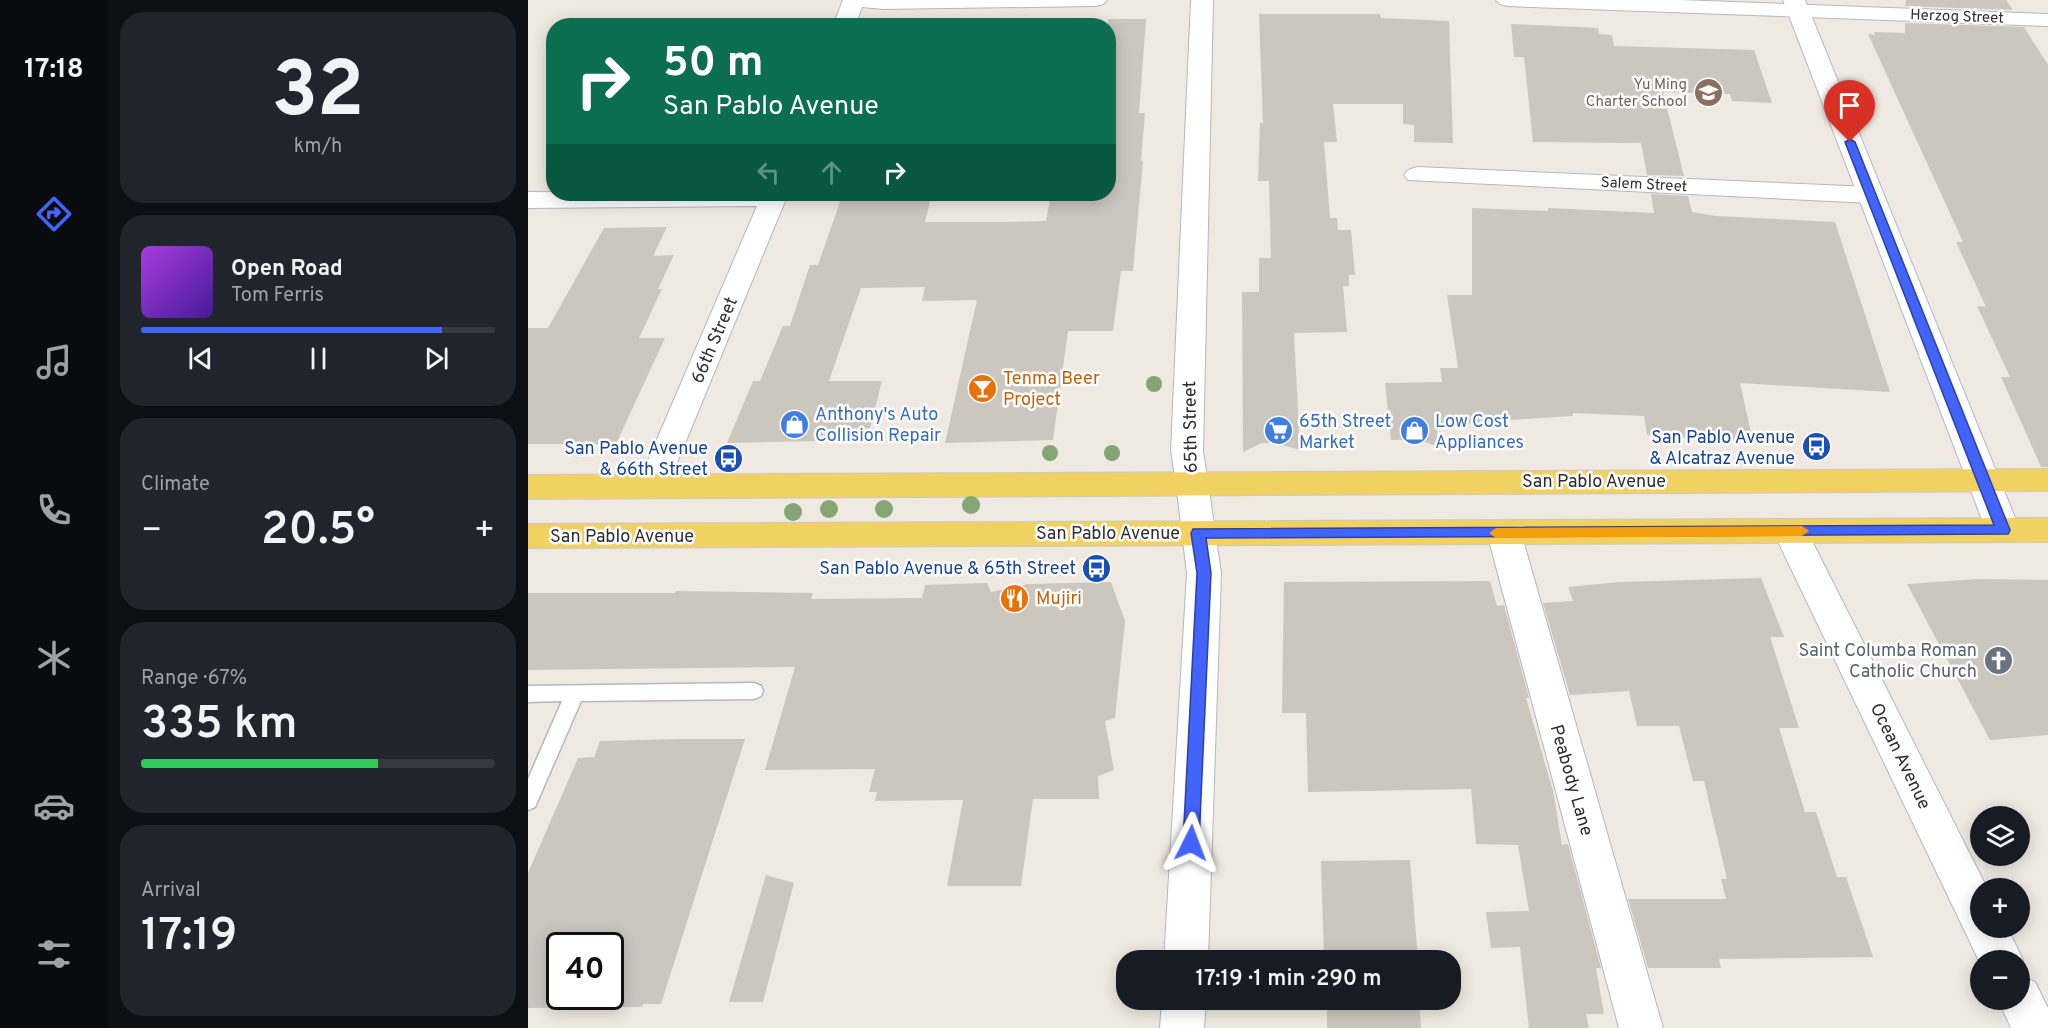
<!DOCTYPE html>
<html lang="en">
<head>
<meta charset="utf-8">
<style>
  body { margin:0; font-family:Overpass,sans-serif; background:#20242c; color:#f1f3f6; height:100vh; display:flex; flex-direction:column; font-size:22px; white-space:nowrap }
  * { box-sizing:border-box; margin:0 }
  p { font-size:20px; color:#9ea1a6 }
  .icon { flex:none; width:33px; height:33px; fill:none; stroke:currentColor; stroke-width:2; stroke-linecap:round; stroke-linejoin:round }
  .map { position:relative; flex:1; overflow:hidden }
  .details { display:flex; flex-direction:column; gap:12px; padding:12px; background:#0d0f14; width:420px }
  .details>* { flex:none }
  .banner { position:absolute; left:18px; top:18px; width:570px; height:183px; border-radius:24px; box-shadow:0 3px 15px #0003; background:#0b6e4f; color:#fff; overflow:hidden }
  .tools { position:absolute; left:1442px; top:806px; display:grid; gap:12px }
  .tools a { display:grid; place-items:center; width:60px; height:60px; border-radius:50%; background:#171b24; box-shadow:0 3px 15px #0003; font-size:30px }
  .speed { position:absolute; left:18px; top:932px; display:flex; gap:12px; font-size:30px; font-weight:700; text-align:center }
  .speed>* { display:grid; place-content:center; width:78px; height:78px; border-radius:50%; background:#171b24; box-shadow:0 3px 15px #0003; line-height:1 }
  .speed .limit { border:3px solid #111; border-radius:9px; background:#fff; color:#111 }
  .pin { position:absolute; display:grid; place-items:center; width:51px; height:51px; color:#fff; margin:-62px -26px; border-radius:50% 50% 50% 0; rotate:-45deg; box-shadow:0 0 6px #0007 }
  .pin .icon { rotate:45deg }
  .me { position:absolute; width:66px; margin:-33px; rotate:3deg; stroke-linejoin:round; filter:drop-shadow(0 0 4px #0008) }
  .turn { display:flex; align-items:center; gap:21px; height:126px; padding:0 18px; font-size:27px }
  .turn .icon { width:78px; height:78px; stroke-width:2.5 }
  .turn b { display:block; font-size:42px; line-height:51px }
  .lanes { display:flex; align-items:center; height:57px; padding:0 18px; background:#0003; justify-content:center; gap:30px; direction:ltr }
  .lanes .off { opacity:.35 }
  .big { font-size:45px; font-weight:600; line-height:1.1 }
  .details .tile { flex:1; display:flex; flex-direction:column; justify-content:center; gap:9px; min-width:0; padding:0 21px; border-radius:24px; background:#20242c }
  .details .dial { align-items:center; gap:0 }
  .dial b { font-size:78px; line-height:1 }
  .song { display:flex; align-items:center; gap:18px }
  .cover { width:72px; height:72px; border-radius:9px; background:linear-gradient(135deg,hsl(280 70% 55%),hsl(260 70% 35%)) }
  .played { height:6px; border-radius:3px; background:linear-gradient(90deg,#4264fb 85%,#363941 85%) }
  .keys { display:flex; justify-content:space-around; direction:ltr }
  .heat { display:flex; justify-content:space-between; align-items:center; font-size:33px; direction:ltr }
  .charge { height:9px; border-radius:4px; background:linear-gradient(90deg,#34c759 67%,#363941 0) }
  .trip { position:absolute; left:588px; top:950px; width:345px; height:60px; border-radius:24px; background:#171b24; box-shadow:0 3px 15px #0003; font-weight:600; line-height:60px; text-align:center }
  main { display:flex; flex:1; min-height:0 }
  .tab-bar { display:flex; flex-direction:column; width:108px; justify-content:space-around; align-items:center; background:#090b0e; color:#9ea1a6 }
  .tab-bar .icon { width:42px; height:42px }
  .tab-bar .active { color:#4264fb }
  .tab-bar b { font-size:27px; color:#f1f3f6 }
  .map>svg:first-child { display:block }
</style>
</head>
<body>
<main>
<nav class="tab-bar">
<b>17:18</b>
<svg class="icon active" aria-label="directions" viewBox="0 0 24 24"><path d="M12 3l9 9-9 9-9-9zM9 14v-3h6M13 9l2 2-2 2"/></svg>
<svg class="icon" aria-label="music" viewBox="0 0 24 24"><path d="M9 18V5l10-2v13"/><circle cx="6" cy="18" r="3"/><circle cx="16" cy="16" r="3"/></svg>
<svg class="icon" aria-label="phone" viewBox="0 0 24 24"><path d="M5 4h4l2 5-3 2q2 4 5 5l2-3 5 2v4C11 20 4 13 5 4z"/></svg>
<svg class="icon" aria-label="climate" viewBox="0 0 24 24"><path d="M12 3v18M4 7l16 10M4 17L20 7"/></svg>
<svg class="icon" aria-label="car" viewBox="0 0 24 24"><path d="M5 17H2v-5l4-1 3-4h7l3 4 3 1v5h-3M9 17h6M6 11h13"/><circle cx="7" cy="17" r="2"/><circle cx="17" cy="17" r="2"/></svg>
<svg class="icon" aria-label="filters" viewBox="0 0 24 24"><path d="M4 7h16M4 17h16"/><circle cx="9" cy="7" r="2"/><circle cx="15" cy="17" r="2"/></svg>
</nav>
<section class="details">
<div class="tile dial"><b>32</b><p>km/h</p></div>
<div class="tile">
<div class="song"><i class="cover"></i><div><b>Open Road</b><p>Tom Ferris</p></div></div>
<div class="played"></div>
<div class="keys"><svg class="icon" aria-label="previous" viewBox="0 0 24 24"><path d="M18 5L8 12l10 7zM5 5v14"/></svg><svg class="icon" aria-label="pause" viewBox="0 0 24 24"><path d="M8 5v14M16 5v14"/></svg><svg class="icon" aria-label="next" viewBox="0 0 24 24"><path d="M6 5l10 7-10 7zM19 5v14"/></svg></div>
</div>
<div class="tile"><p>Climate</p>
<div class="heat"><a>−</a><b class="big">20.5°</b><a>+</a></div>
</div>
<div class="tile"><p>Range · 67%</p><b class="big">335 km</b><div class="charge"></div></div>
<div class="tile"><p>Arrival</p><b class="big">17:19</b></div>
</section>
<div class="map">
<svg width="1520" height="1028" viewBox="0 0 1520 1028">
  <rect width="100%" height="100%" fill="#efe9e1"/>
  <!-- building -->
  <path fill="#cbc7bf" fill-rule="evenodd" d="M1378,0H1478L1485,10L1377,6Z
    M731,14H852L853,18L921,21L925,143L886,142V125L875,124V104H805L809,142H796L802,218H809L810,230H823L827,275H821V286H815L819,332L766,333L772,450L747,443H734L715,452L714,292H731V258H743L741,181H730L732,123H735Z
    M580,19H618L611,113H617L613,161H615L605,271H593L585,331H540L525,440L417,443L449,300L394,301L397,287L333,288L301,381H354L339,440L199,443L225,381H232L255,326H262L282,265H290L314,196L404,194L397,222H478L518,221L523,194H580Z
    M1377,23L1496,27L1520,65V467H1513L1473,377H1482L1449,306L1458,307L1428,242H1435L1340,34L1347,35L1346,32L1377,33Z
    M983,24L1070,28L1071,34L1084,35L1086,46L1226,50L1244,103L1204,101L1202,94L1135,92L1156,176L1119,175L1113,143L1005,142L996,57H986Z
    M1123,194L1160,196L1164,212L1188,216L1307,222L1362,392L1212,383L1225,442L1119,435L1116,416L1045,413V416L965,421L966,423L908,424L911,447L888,439L863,440L857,383L914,382L912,368H930L919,295H944V208L1020,211V208L1126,213Z
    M139,227L125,256L146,255L130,289H134L111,338H137L88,444H0V328H20L76,228Z
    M1233,578L1256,637H1242L1271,728H1251L1277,812H1288L1309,877H1318L1345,957L1191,959L1193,968H1120L1100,899H1198L1193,879H1199L1176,781H1165L1151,726H1109L1101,691L1042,695L1015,603L1045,601L1040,587L1091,582Z
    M1450,579L1520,580V735L1462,740L1379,584Z
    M962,581L969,606L976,605L1001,698H998L1025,791L1034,845L1040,844L1073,968H1068L1076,1014H1058L1061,1028H1001L992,947L963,948L958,912L1001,911L990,845L948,844L943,789L780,792L778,713H754L756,582Z
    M583,582L597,621L587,718L577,721L586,770L570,776L571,799H505L493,886H419L435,800L347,801L349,792H341L347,769L237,770L267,667L0,670V593H147L148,591L285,593L283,599L394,598L397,585L459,583L463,592L500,584Z
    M155,739H217L133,1004H115L114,1007L0,1008V873L50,758L66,757L72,741ZM32,945H82V996H32Z
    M882,860L890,960H796L793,861Z
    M238,875L266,883L235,1002H201Z
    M799,999H891L893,1028H799Z"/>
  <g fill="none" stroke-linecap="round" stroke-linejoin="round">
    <defs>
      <path id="lane" d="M226,683L233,686L235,691L233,696L226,699L53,701L7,807L0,810V779L34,701L0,702V686Z"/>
      <path id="street" d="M315,0H579L575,4L568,6L355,9L334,7L327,26H305Z
        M663,0H685L675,451L680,483L675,491L664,495L653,491L648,483L643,451Z
        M968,0H1151L1520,14V26L979,6L972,4Z
        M889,167L1343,187L1352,190L1356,195L1352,200L1343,203L880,180L876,175L880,170Z
        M0,192L260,194L136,494L125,498L114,494L109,486L229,206L0,208Z
        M1262,519L1274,522L1279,531L1459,888H1452V927H1479L1495,960L1491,969V960H1452V963L1245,531L1250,522Z
        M976,521L988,524L993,533L1135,1028H1091L959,533L964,524Z
        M1491,975L1507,982L1520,1008V1028H1483L1470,999H1491Z"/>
      <path id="secondary" d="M1255,0H1277L1492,530L1487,539L1475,542L1463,539L1458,530Z
        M664,471L675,475L680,483L693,573L680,960H636L659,573L648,483L653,475Z
        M634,999H678L676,1028H632Z"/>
      <path id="primary" d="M1520,469V491L0,499V475Z
        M1520,518V542L0,548V524Z"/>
    </defs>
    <!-- lane casing -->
    <use href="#lane" stroke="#b4b7c1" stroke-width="3"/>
    <!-- street casing -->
    <use href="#street" stroke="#b4b7c1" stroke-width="2"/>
    <!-- secondary casing -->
    <use href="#secondary" stroke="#b4b7c1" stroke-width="2"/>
    <!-- primary casing -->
    <use href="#primary" stroke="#c9c9c9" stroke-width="2"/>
    <!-- lane -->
    <use href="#lane" fill="#fff" fill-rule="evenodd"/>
    <!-- street -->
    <use href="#street" fill="#fff" fill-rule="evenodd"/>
    <!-- secondary -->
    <use href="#secondary" fill="#fff" fill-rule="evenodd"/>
    <!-- primary -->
    <use href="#primary" fill="#f2d163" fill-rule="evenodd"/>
  </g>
  <!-- trees -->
  <g fill="#84a574">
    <circle cx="626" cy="384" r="8"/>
    <circle cx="522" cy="453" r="8"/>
    <circle cx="584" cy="453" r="8"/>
    <circle cx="443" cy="505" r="9"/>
    <circle cx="301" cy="509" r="9"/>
    <circle cx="356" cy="509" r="9"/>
    <circle cx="265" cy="512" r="9"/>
  </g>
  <!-- route -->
  <path fill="#4264fb" stroke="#2b41a3" stroke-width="1.5" d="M1322,139L1327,142L1482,530L1480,534L678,538L683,573L671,843L669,848L663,851L657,848L655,843L669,573L663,533L665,529L1466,525L1317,142Z"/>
  <!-- slow -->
  <path fill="#f59e0b" d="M1274,526L1281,531L1274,536L968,538L961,533L968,528Z"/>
  <!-- icons -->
  <defs>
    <symbol id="school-disc" viewBox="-11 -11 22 22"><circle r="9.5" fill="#8d6e63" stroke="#fff"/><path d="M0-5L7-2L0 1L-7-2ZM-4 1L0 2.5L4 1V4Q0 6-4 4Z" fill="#fff"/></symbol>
    <symbol id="bar-disc" viewBox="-11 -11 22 22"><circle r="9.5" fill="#e8710a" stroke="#fff"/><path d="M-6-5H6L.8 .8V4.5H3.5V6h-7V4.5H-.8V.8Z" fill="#fff"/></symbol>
    <symbol id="shop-disc" viewBox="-11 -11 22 22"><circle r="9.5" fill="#3f7fe0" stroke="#fff"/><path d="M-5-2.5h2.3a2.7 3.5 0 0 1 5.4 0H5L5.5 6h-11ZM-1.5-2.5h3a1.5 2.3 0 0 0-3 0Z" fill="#fff"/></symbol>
    <symbol id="supermarket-disc" viewBox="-11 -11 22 22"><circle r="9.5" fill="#3f7fe0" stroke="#fff"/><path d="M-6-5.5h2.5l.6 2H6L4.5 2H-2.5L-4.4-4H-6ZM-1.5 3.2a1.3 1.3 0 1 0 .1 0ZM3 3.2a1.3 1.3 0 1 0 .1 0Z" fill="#fff"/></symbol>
    <symbol id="bus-disc" viewBox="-11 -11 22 22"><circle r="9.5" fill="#1a4fb4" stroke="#fff"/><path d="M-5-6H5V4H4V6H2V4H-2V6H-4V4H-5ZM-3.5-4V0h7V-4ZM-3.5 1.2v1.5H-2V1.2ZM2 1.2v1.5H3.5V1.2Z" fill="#fff"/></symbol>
    <symbol id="restaurant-disc" viewBox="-11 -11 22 22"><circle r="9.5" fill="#e8710a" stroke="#fff"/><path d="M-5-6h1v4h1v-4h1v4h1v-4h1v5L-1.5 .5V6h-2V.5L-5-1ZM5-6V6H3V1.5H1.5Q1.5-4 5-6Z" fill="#fff"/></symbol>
    <symbol id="church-disc" viewBox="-11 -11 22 22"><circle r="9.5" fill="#6b7280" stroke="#fff"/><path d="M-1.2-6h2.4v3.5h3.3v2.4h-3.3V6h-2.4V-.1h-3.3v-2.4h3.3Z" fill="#fff"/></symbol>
  </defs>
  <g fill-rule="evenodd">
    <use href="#school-disc" x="1164" y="76" width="33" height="33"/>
    <use href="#bar-disc" x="438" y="372" width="33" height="33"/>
    <use href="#shop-disc" x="250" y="408" width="33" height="33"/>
    <use href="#supermarket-disc" x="734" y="414" width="33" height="33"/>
    <use href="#shop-disc" x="870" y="414" width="33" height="33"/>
    <use href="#bus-disc" x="1272" y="430" width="33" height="33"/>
    <use href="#bus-disc" x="184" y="442" width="33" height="33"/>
    <use href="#bus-disc" x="552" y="552" width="33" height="33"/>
    <use href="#restaurant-disc" x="470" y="582" width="33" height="33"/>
    <use href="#church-disc" x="1454" y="644" width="33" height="33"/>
  </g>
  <g text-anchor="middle" stroke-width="5" stroke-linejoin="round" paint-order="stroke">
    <!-- far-street labels -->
    <g font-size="15" fill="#2e2e2e" stroke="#fff">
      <text transform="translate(1429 16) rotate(2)" y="5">Herzog Street</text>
      <text transform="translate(1116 184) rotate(3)" y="5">Salem Street</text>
    </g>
    <!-- far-education labels -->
    <g font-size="15" fill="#785e54" stroke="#fff" text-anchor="end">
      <text x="1159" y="89">Yu Ming<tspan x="1159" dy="17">Charter School</tspan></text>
    </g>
    <!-- street labels -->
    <g font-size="18" fill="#2e2e2e" stroke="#fff">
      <text transform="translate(186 340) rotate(-67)" y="6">66th Street</text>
      <text transform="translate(662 427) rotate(-91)" y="6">65th Street</text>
      <text x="1066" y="487">San Pablo Avenue</text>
      <text x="580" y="539">San Pablo Avenue</text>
      <text x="94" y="542">San Pablo Avenue</text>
      <text transform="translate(1373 756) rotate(64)" y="6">Ocean Avenue</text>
      <text transform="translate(1044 780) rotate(74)" y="6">Peabody Lane</text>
    </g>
    <!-- food labels -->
    <g font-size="18" fill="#c56008" stroke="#fff" text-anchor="start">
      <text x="475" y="384">Tenma Beer<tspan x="475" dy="21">Project</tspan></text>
      <text x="508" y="604">Mujiri</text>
    </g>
    <!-- shop labels -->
    <g font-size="18" fill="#366cbe" stroke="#fff" text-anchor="start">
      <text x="287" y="420">Anthony's Auto<tspan x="287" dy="21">Collision Repair</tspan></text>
      <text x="771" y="427">65th Street<tspan x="771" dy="21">Market</tspan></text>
      <text x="907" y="427">Low Cost<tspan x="907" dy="21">Appliances</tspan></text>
    </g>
    <!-- transit labels -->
    <g font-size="18" fill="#164399" stroke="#fff" text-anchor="end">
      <text x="1267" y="443">San Pablo Avenue<tspan x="1267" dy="21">&amp; Alcatraz Avenue</tspan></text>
      <text x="180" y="454">San Pablo Avenue<tspan x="180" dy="21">&amp; 66th Street</tspan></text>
      <text x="548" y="574">San Pablo Avenue &amp; 65th Street</text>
    </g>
    <!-- worship labels -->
    <g font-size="18" fill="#5b616d" stroke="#fff" text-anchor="end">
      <text x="1449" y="656">Saint Columba Roman<tspan x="1449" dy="21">Catholic Church</tspan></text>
    </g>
  </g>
</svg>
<div class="tools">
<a><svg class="icon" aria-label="layers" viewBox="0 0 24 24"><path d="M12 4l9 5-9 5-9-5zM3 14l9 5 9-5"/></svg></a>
<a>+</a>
<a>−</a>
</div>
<div class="speed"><div class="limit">40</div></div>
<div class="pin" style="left:1322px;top:142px;background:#d93025"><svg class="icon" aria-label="arrive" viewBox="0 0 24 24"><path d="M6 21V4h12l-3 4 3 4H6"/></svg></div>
<svg class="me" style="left:663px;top:843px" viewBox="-20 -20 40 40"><path d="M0-17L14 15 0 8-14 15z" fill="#4264fb" stroke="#fff" stroke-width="4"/></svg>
<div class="trip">17:19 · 1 min · 290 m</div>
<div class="banner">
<div class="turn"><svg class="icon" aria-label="right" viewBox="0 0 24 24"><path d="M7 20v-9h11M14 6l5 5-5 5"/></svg><div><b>50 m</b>San Pablo Avenue</div></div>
<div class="lanes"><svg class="icon off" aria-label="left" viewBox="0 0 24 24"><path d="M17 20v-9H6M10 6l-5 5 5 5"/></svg><svg class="icon off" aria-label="ahead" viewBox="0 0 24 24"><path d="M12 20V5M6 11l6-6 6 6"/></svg><svg class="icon" aria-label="right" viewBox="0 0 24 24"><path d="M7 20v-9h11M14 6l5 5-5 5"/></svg></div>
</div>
</div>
</main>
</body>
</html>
